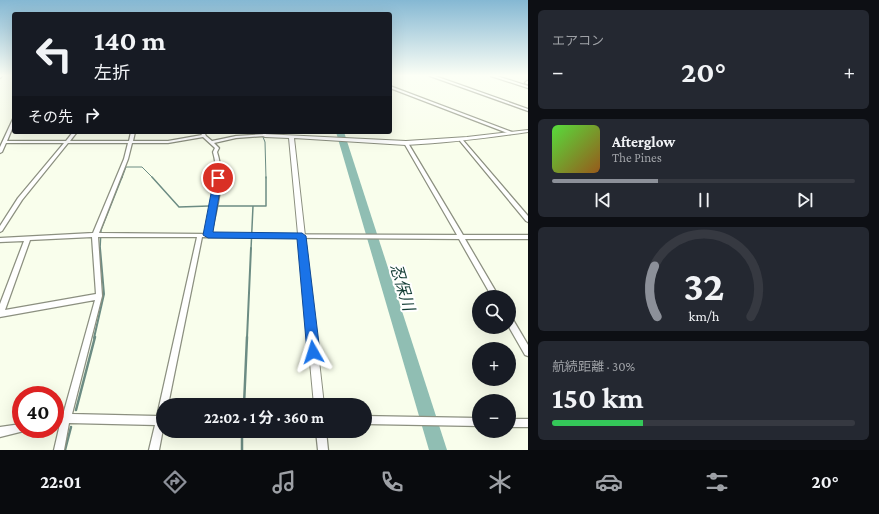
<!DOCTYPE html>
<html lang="ja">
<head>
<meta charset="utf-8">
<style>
  body { margin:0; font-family:"Crimson Pro","Noto Sans JP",serif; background:#242831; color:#f1f3f6; height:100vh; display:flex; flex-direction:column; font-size:15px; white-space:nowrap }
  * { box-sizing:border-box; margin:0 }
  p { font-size:13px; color:#9ea1a6 }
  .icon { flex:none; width:22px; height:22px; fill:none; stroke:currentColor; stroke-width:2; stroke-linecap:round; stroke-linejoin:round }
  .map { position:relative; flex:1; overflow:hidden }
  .panel { display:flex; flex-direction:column; gap:10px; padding:10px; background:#0d0f14; width:351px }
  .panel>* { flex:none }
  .banner { position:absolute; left:12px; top:12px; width:380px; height:122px; border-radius:4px; box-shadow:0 4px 16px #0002; background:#171b24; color:#f1f3f6; overflow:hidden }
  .controls { position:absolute; left:472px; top:290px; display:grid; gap:8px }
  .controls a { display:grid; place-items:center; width:44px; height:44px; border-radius:50%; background:#171b24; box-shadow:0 4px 16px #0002; font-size:20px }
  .speed { position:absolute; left:12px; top:386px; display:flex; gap:8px; font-size:20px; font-weight:700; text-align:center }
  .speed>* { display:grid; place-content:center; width:52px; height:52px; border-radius:50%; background:#171b24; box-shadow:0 4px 16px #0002; line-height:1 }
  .speed .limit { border:6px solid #d22; background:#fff; color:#111 }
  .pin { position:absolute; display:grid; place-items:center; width:34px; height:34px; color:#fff; margin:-17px; border:2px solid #fff; border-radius:50%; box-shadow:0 1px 4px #0007 }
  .me { position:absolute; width:44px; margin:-22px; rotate:354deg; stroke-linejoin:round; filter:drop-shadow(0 0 3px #0008) }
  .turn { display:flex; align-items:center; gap:14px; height:84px; padding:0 16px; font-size:18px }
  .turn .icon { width:52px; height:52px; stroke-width:2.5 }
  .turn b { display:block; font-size:28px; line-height:34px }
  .then { display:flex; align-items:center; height:38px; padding:0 16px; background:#0003; gap:8px; font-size:15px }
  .big { font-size:30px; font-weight:700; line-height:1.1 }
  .panel .tile { flex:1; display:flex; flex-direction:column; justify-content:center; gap:6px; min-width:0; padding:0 14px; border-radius:6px; background:#242831 }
  .panel .dial { align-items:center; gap:0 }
  .dial svg { height:104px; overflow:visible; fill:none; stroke:#363941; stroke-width:7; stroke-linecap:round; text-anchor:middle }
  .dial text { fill:#f1f3f6; stroke:none }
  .song { display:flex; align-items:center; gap:12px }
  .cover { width:48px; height:48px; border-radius:6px; background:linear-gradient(135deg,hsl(110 70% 55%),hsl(30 70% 35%)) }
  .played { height:4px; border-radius:2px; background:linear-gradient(90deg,#8c9099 35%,#363941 35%) }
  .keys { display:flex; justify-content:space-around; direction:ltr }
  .heat { display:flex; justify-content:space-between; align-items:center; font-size:22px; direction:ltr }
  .charge { height:6px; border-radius:3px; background:linear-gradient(90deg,#34c759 30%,#363941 0) }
  .trip { position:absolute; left:156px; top:398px; width:216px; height:40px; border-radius:20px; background:#171b24; box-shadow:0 4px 16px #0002; font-weight:700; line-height:40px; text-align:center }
  .tab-bar { display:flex; height:64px; justify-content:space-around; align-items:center; background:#090b0e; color:#9ea1a6 }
  .tab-bar .icon { width:28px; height:28px }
  .tab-bar .selected { color:#8c9099 }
  .tab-bar b { font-size:18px; color:#f1f3f6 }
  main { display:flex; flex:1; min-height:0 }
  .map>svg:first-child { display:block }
</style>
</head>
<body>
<main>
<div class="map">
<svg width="528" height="450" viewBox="0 0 528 450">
  <rect width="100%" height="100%" fill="#f9feec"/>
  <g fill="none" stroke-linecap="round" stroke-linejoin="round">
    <!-- stream-far3 -->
    <path stroke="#6c8c83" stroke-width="1" d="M263,137L265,142L266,178
      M122,178L126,167H142L153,178"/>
    <!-- stream-far2 -->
    <path stroke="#6c8c83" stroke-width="1.5" d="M152,177L179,207L209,206
      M218,206H266V177
      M100,249L101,230L122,177
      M251,249L253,206"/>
    <!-- stream-far1 -->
    <path stroke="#6c8c83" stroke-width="2" d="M94,338L104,294L100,248
      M247,338L251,248"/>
    <!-- stream -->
    <path stroke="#6c8c83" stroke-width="2.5" d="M244,405L247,337
      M76,410L95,337
      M242,431V450
      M65,450L71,427"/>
    <!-- river -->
    <path fill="#90beb3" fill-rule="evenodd" d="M336,132H344L447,450H429Z"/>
    <defs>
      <path id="minor" d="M0,76H2L0,78Z
        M430,76H435L528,109V111Z
        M491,76H497L528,86V88Z
        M527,81H528V84H527L525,83Z
        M390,86L512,132L513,133L510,134L390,88Z
        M13,119H14V124L7,141H66L73,132H77L70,141H129L131,132H135L133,141H168L202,135L200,132H204L206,136L212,141L236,136L266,134V136H265L236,138L214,143L219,148L217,152C226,179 217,207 211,234L457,235L404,143L406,142L408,143L463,235H528V239H465L499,297H492L459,239L202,237L168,405H163V429L159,450H149L155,425L69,423L64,450H54L60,424L55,425V417L63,415L95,300L0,317V304L24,241L0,242V238L93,233L124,159L128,143H68L22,200L2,231L0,232V226L18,198L64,143H6L2,152L0,153V147ZM203,137L215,148L213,152C221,179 211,207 205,234L99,233L128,159L132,143H168ZM92,237L96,294L5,310L30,240ZM98,237H197L157,416L72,414L102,296Z
        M460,139H462L528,216V222L526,221L460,141Z
        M509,317L512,318L528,345V356L525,355L509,327Z
        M365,416L479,418V426L365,424Z
        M509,419H528V427H509Z
        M21,424V429H25L24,431L0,437V427Z
        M316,431H326L328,450H318Z"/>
      <path id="tertiary" d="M528,130V132C487,138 447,143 406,145L294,138L324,405H314L289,138L265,137L263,136V134L406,141L467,137Z"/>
    </defs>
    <!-- minor casing -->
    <use href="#minor" stroke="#8c9080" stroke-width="2.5"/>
    <!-- tertiary casing -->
    <use href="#tertiary" stroke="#8c9080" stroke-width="2"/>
    <!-- minor -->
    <use href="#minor" fill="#fff" fill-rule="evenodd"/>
    <!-- tertiary -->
    <use href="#tertiary" fill="#fff" fill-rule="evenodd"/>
  </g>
  <!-- sky -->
  <linearGradient id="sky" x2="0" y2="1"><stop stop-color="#85b8d3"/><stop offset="0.54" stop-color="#fcfff6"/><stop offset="1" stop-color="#fcfff6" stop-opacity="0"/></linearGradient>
  <rect width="528" height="140" fill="url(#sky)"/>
  <!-- route -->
  <path fill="#1a73e8" stroke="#114b97" d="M218,176L222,178L213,232L302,233L306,236L320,352L318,356L313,358L309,356L307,352L297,239L208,238L203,235L214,178Z"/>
  <g text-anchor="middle" stroke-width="4" stroke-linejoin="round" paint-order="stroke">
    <!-- near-water labels -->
    <g font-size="16" font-style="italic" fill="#133d35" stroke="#fff">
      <text transform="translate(403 287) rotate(73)" y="6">忍保川</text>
    </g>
  </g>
</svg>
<div class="controls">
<a><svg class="icon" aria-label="search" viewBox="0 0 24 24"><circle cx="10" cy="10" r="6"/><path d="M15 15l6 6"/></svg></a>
<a>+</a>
<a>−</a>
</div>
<div class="speed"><div class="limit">40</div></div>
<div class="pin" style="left:218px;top:178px;background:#d93025"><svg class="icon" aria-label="arrive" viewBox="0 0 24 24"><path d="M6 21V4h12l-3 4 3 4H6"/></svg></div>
<svg class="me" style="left:313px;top:352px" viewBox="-20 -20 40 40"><path d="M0-17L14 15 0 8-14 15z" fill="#1a73e8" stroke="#fff" stroke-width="4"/></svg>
<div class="trip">22:02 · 1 分 · 360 m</div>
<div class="banner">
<div class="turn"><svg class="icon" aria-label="left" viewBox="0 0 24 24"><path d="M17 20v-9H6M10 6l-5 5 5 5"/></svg><div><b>140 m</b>左折</div></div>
<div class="then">その先<svg class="icon" aria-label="right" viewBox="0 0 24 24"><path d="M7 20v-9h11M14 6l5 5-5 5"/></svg></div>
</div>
</div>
<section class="panel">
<div class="tile"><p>エアコン</p>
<div class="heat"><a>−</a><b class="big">20°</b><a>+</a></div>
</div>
<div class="tile">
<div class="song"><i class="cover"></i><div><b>Afterglow</b><p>The Pines</p></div></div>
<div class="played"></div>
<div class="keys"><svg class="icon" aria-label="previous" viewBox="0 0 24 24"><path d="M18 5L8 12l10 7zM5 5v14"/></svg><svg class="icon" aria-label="pause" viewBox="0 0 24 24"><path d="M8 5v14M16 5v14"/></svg><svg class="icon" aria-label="next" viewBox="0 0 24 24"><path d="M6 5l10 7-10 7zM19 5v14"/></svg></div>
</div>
<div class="tile dial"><svg viewBox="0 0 100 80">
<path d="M14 69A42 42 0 1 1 86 69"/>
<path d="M14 69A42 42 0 0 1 12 30" stroke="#8c9099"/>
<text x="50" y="56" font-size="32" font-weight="700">32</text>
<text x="50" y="72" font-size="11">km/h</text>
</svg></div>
<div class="tile"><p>航続距離 · 30%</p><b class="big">150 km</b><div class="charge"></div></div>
</section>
</main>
<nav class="tab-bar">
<b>22:01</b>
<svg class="icon selected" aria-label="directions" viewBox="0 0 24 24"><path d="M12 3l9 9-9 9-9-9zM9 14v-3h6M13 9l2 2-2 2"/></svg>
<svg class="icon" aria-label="music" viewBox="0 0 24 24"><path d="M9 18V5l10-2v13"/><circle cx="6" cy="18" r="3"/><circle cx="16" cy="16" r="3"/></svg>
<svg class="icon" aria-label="phone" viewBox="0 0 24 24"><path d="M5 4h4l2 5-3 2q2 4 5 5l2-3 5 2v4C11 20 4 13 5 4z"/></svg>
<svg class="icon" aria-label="climate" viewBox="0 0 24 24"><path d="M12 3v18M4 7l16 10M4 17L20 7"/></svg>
<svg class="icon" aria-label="car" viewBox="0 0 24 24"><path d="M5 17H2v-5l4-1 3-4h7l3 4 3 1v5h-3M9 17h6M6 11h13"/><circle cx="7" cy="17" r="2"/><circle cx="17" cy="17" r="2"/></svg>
<svg class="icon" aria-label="filters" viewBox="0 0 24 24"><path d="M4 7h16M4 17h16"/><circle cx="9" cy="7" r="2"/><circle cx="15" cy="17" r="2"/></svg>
<b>20°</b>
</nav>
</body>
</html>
